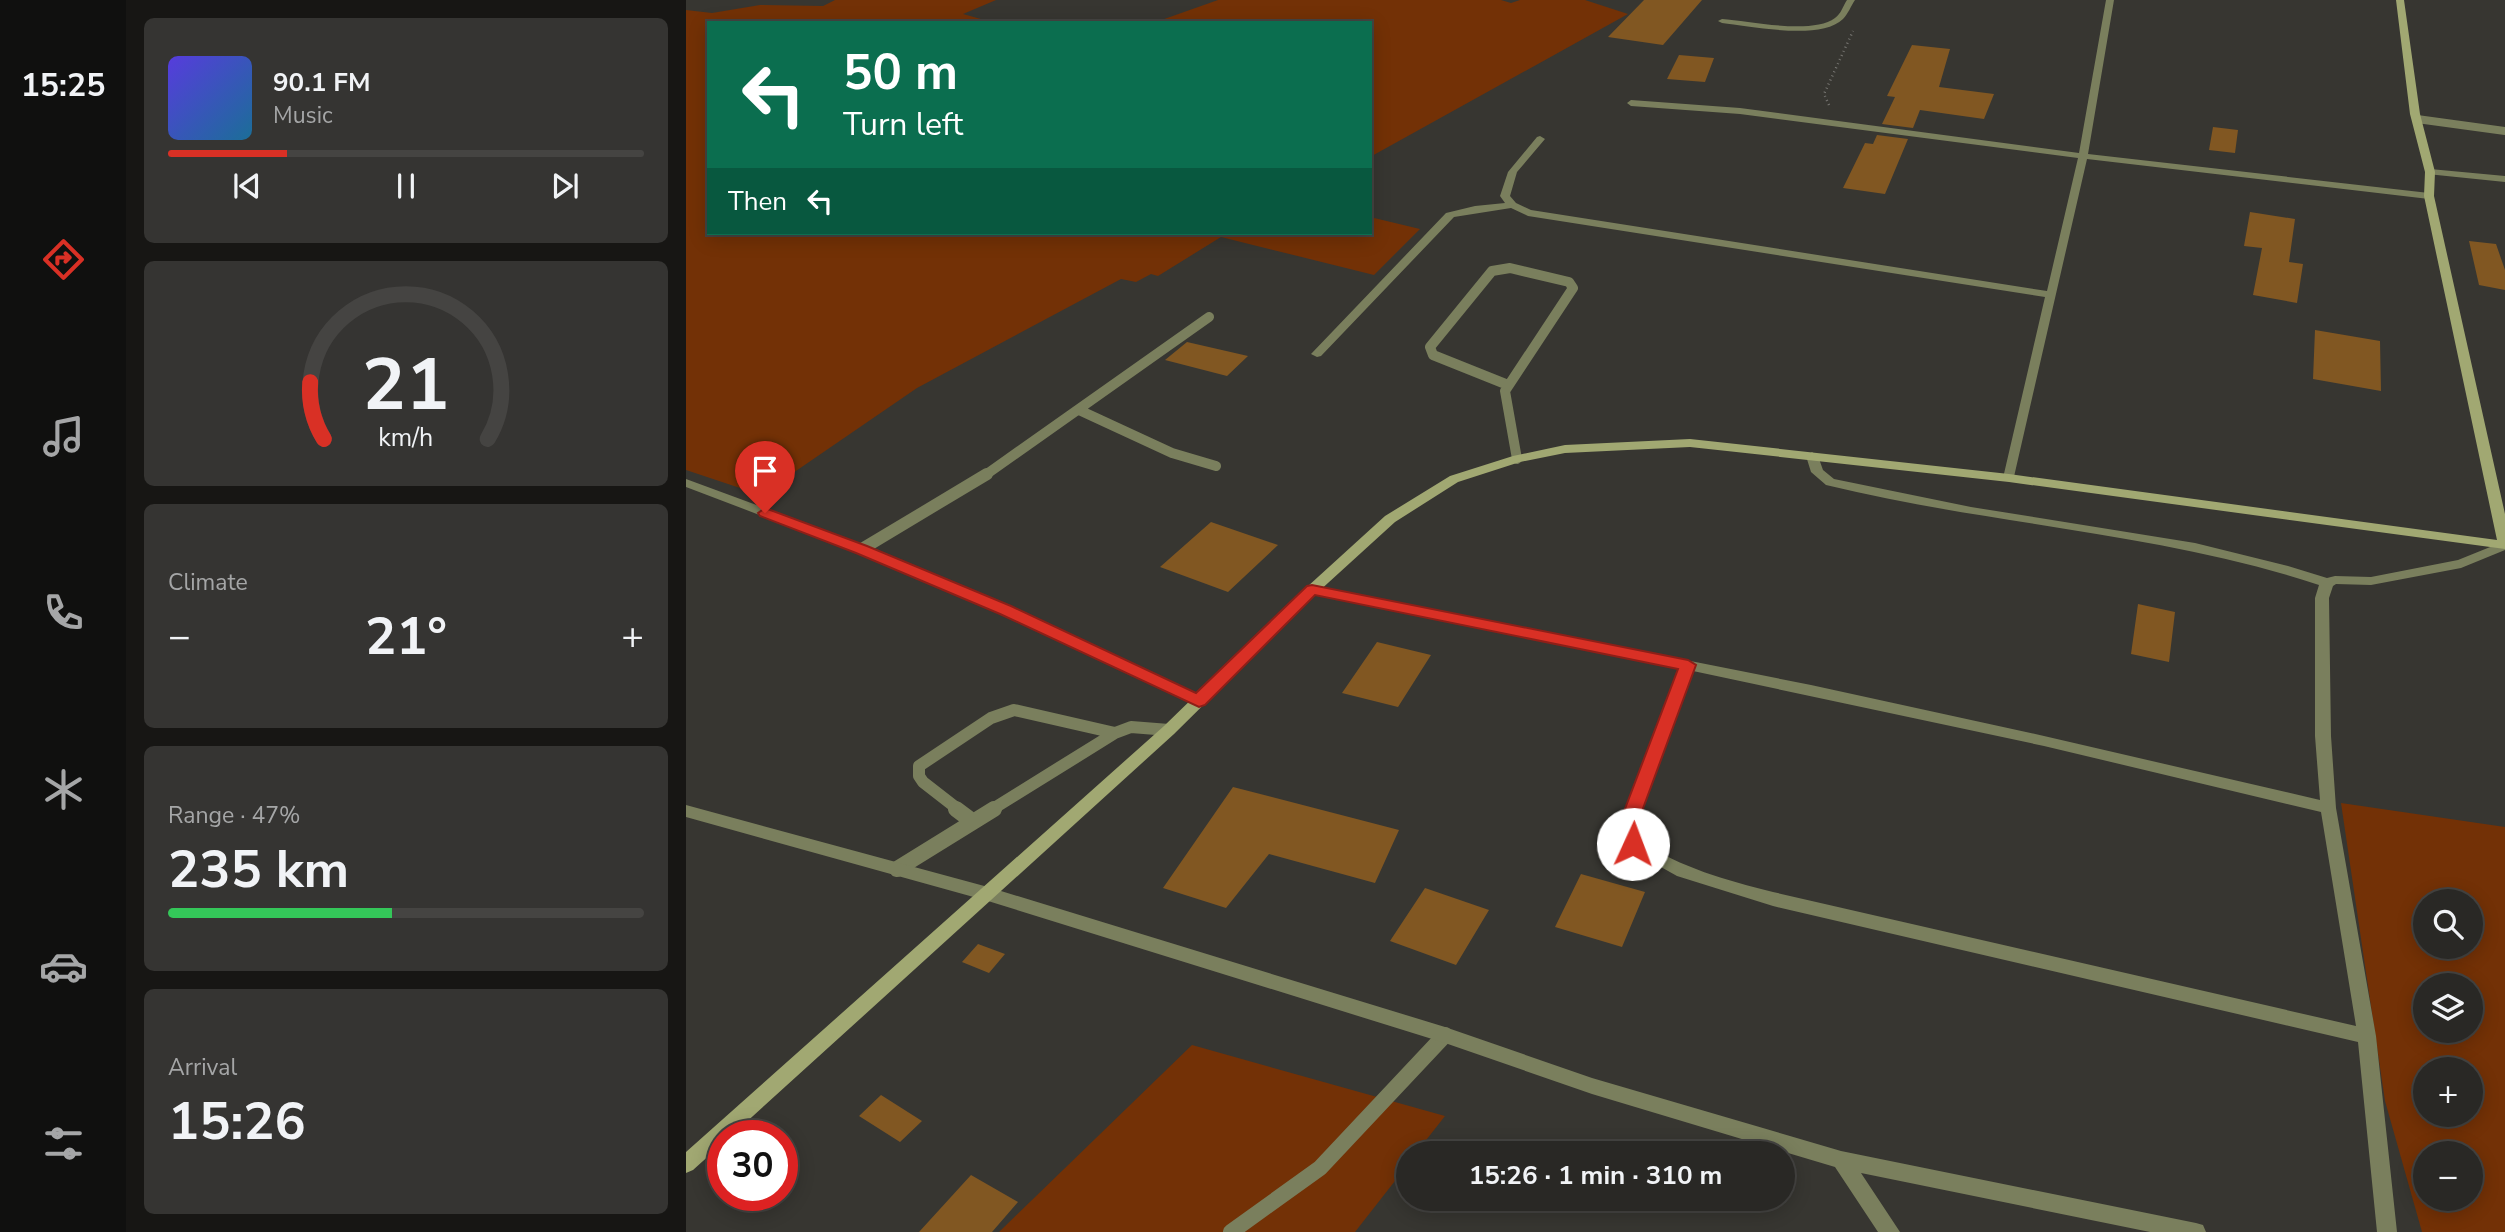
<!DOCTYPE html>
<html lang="en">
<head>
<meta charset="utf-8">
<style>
  body { margin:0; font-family:"Nunito Sans",sans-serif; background:#353432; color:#f1f3f6; height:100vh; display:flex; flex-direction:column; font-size:26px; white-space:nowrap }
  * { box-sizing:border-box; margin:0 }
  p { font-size:23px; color:#a5a6a7 }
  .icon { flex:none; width:38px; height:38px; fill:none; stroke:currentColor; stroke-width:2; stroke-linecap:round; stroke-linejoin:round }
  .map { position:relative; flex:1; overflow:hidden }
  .side { display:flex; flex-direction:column; gap:18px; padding:18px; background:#171614; width:560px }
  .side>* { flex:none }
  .banner { position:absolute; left:21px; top:21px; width:665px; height:214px; border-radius:0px; box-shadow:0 4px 18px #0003,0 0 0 2px #454442; background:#0b6e4f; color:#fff; overflow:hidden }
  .controls { position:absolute; left:1727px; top:889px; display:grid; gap:14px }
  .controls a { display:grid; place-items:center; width:70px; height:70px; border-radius:50%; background:#292825; box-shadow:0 4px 18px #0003,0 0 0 2px #454442; font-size:35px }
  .speed { position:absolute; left:21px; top:1120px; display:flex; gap:14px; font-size:35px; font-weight:700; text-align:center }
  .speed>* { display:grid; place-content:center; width:91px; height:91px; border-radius:50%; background:#292825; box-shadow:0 4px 18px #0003,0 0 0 2px #454442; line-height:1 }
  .speed .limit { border:10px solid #d22; background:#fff; color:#111 }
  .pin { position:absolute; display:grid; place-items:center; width:60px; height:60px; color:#fff; margin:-72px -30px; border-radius:50% 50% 50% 0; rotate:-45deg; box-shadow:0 0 7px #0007 }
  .pin .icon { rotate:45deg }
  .me { position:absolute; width:77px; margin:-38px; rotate:2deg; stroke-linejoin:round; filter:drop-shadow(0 0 5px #0008) }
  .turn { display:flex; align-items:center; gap:24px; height:147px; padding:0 21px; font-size:32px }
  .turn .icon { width:91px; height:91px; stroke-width:2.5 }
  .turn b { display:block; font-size:49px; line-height:60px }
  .then { display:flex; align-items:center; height:66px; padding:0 21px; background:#0003; gap:14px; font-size:26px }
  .big { font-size:52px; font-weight:700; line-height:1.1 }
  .side .tile { flex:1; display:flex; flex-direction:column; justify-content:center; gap:10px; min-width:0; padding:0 24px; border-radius:10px; background:#353432 }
  .side .dial { align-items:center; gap:0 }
  .dial svg { height:182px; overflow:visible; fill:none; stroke:#454442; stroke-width:7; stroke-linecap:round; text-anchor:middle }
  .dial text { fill:#f1f3f6; stroke:none }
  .song { display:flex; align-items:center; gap:21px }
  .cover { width:84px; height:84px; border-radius:10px; background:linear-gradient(135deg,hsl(250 70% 55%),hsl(200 70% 35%)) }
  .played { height:7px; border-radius:4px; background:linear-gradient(90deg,#d93025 25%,#454442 25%) }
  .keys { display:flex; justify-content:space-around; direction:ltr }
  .heat { display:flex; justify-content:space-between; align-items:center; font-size:38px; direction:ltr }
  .charge { height:10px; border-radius:5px; background:linear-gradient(90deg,#34c759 47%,#454442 0) }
  .trip { position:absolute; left:710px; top:1141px; width:399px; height:70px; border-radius:35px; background:#292825; box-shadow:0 4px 18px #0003,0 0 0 2px #454442; font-weight:700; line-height:70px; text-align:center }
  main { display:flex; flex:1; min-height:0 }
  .menu { display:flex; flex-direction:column; width:126px; justify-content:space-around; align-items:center; background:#10100f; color:#a5a6a7 }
  .menu .icon { width:49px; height:49px }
  .menu .current { color:#d93025 }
  .menu b { font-size:32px; color:#f1f3f6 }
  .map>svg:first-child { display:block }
</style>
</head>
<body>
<main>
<nav class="menu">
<b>15:25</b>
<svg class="icon current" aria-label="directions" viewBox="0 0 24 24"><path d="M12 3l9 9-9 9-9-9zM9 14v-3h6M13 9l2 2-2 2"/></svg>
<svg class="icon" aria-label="music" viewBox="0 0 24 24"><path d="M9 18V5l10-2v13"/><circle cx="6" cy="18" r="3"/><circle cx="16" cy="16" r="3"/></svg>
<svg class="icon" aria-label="phone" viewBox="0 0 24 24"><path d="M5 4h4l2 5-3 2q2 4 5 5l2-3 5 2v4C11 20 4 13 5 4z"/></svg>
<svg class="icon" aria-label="climate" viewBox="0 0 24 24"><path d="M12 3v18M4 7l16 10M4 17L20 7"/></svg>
<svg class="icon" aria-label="car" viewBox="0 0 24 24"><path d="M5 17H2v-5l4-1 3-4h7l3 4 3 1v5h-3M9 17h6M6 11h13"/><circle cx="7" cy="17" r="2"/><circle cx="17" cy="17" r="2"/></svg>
<svg class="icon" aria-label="filters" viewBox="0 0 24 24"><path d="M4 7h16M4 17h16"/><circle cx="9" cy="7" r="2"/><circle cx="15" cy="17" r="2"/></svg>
</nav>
<section class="side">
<div class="tile">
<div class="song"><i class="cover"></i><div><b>90.1 FM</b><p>Music</p></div></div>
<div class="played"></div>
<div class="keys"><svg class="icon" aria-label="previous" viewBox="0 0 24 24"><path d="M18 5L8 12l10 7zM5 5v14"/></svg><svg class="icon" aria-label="pause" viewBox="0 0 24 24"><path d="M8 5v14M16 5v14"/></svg><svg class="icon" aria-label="next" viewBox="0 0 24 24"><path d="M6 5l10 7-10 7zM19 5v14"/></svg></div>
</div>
<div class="tile dial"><svg viewBox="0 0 100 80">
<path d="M14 69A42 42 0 1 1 86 69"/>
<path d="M14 69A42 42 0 0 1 8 44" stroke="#d93025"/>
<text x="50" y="56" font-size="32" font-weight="700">21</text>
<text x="50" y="72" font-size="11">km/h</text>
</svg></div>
<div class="tile"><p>Climate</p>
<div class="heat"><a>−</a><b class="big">21°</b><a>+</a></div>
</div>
<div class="tile"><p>Range · 47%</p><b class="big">235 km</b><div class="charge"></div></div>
<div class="tile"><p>Arrival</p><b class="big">15:26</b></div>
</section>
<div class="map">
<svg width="1819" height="1232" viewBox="0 0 1819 1232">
  <rect width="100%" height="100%" fill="#373631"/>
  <!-- green -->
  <path fill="#733106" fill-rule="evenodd" d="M149,0H310L277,14L302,21V23H23V233H684V217L734,229L688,275L535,237L472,276L465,274L450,282L435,279L231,388L75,495L0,470V10L26,13L74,5L137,6Z
    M532,0H815L825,3L834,0H899L942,14L684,157V23H467Z
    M1655,803L1819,827V1232H1736L1699,1101ZM1740,901H1785V947H1740ZM1740,985H1785V1031H1740ZM1740,1069H1785V1115H1740ZM1740,1153H1785V1199H1740Z
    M506,1045L759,1116L730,1153H723V1163L669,1232H313Z"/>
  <!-- building -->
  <path fill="#815722" d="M958,0H1016L977,45L922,37Z
    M1226,45L1264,49L1253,87L1308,94L1298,119L1234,110L1227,128L1196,124L1209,97L1201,96Z
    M993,55L1028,58L1019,82L981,79Z
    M1527,127L1552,130L1549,153L1523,150Z
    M1191,135L1222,139L1199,194L1157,188L1179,143L1187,144Z
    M1564,212L1609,219L1603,262L1617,264L1611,303L1567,295L1576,248L1558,246Z
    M1783,241L1810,244L1819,270V290L1793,285Z
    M1629,330L1694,341L1695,391L1627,379Z
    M501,342L562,356L541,376L479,360Z
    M525,522L592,545L542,592L474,567Z
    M1452,604L1489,612L1483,662L1445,654Z
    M691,642L745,655L712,707L656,693Z
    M547,787L713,830L689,883L583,854L540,908L477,888Z
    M895,874L959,892L936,947L869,927Z
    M739,888L803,910L770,965L704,941Z
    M292,944L319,954L303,973L276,962Z
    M195,1095L236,1121L214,1142L173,1116Z
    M285,1175L332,1202L306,1232H233Z"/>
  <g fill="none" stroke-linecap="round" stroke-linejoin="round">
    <!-- path -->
    <path stroke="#767571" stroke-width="2.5" stroke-dasharray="1 3.5" stroke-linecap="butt" d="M1143,105L1138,94L1167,31"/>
    <!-- lane-far3 -->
    <path stroke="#7a7f5d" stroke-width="8" d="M1731,119L1819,131"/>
    <!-- lane-far2 -->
    <path stroke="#7a7f5d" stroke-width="10" d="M822,385L747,355L744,347L806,271L824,268L883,282L887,288L819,391L831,459
      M393,410L486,453L530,466
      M298,476L523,317"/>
    <!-- lane-far1 -->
    <path stroke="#7a7f5d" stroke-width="12" d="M176,549L301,474
      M273,810L237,782L233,776V766L305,718L328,710L429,733
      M305,810L429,733L445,727L483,730"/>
    <!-- lane -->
    <path stroke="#7a7f5d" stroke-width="16" d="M270,809L286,821
      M211,869L308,809
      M545,1232L634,1168L759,1035"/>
    <!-- street -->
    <path fill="#7a7f5d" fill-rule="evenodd" d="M1161,0H1169C1165,6 1162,14 1157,19C1135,41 1065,26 1036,23L1032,21L1036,19C1064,21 1126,35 1149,18C1155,14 1157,6 1161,0Z
      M1420,0H1428L1402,154L1743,193L1748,196L1743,199L1401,159L1327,481H1319L1317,478L1359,297L842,216L825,208L768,217L635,356L631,357L625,354L760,213L789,206L819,203L814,196L822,172L851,137L854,136L859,139L831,172L824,196L830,203L845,210L1361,291L1392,158L1054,114L945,106L941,103L945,100L1054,108L1393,153Z
      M1744,169L1819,176V182L1741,174L1739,172Z
      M1126,452L1132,456L1137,470L1148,479L1285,507L1509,543L1602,566L1641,578L1649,576L1685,577L1772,560L1819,541V550L1775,568L1685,585L1650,584L1647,586L1643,598L1645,736L1650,808L1690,1036L1711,1232H1691L1672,1042L1087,906L991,876L941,848L935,822L993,669L626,594L619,590L626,586L1125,685L1358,736L1634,800L1629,736V598L1633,585C1473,532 1303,525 1140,485L1125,472L1120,456ZM1007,671L1358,746L1635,812L1670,1026L1087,892C1040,880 995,868 955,841L951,822Z
      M0,479L181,546L324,607L518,697L520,701L518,705H508L314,613L171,552L0,487Z
      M0,805L302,887L759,1027L906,1078L1155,1151L1510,1223L1517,1225L1520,1232H1464L1175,1173L1214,1232H1192L1149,1167L906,1094L759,1043L302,901L0,817Z"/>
    <!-- secondary -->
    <path fill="#a1a872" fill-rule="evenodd" d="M1710,0H1718L1734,114L1749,172L1748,196L1819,514V549L1323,482L1004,447L879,453L834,462L772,482L709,522L631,593L488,734L45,1136H37V1143L7,1170L0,1173V1152L478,726L621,587L699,516L764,476L827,456L879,445L1004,439L1323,474L1811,540L1738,196L1739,172L1724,114Z"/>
  </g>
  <!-- route -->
  <path fill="#d93025" stroke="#8d1f18" stroke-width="2" d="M79,508L181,546L325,606L510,693L621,586L626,585L1002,660L1010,665L952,822L956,844L953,849H940L934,822L992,669L629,595L519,705L513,707L314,614L170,553L74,516L72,513Z"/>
</svg>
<div class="controls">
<a><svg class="icon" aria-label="search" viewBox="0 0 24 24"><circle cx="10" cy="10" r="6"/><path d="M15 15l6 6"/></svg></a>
<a><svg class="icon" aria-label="layers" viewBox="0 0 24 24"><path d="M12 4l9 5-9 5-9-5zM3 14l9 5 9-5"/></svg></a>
<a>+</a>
<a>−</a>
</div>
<div class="speed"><div class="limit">30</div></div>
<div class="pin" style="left:79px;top:513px;background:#d93025"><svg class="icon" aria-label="arrive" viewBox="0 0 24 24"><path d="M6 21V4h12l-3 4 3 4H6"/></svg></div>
<svg class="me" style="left:947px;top:844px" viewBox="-20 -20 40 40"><circle r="19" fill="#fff"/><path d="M0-13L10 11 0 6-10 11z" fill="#d93025"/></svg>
<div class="trip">15:26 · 1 min · 310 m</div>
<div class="banner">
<div class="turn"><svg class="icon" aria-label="left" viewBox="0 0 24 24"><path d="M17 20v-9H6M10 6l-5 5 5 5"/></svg><div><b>50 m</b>Turn left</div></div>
<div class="then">Then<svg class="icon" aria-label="left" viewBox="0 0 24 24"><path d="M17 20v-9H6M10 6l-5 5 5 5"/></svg></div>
</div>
</div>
</main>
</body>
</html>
